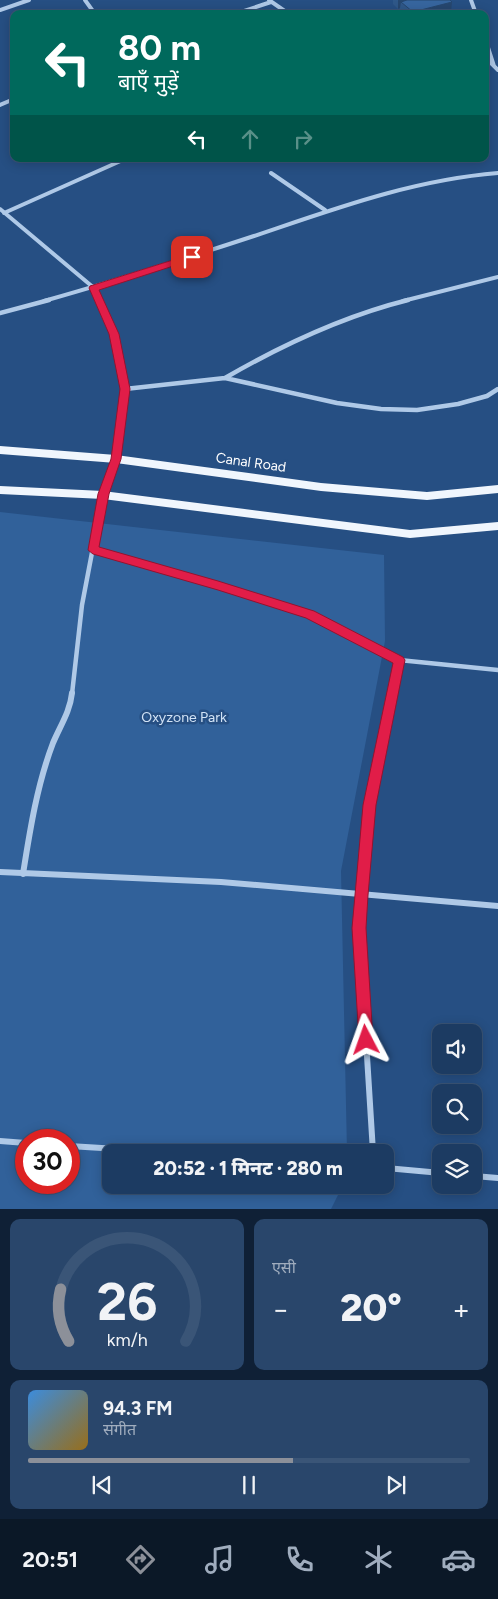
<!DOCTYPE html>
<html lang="hi">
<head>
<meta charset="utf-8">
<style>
  body { margin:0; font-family:Figtree,"Noto Sans Devanagari",sans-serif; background:#29466b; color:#f1f3f6; height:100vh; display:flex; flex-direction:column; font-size:19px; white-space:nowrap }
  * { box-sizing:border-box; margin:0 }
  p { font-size:16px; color:#a0adbe }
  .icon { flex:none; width:28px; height:28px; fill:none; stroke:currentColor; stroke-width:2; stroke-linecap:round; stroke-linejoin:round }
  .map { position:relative; height:1209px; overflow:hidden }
  .panel { display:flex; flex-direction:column; gap:10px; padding:10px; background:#0f2036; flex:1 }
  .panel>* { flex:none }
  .top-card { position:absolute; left:10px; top:10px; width:479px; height:152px; border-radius:10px; box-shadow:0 2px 12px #0003,0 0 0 1px #3a5577; background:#00695c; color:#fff; overflow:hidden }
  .buttons { position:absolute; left:432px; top:1024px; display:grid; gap:10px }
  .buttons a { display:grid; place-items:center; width:50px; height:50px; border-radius:10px; background:#1c3b62; box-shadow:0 2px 12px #0003,0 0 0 1px #3a5577; font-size:25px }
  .speed { position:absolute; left:15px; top:1129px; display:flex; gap:10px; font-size:25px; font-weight:700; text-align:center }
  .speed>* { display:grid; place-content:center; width:65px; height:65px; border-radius:50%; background:#1c3b62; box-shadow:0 2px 12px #0003,0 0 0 1px #3a5577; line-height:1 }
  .speed .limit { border:8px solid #d22; background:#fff; color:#111 }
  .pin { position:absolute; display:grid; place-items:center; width:42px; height:42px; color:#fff; margin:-21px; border-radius:10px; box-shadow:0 2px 8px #0006 }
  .me { position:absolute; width:55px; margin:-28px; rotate:356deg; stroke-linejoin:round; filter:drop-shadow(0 0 4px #0008) }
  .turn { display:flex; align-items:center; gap:18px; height:105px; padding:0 25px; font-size:22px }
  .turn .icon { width:65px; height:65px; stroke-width:2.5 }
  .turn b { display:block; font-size:35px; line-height:42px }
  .lanes { display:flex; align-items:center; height:48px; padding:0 25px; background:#0003; justify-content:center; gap:25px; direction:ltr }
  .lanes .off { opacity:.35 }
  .big { font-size:38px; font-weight:800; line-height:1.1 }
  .panel .widget { flex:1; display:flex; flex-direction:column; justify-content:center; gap:8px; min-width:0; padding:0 18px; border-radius:10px; background:#29466b }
  .panel .dial { align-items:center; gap:0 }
  .dial svg { height:130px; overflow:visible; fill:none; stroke:#3a5577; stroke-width:7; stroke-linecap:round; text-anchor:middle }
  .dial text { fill:#f1f3f6; stroke:none }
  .song { display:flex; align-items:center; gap:15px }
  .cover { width:60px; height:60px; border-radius:8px; background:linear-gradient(135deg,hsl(210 70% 55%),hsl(40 70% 35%)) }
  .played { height:5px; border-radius:2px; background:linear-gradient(90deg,#8c9099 60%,#3a5577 60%) }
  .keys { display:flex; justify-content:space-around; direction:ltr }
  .heat { display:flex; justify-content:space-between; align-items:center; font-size:28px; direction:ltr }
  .panel .tiles { flex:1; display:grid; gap:10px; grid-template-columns:1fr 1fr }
  .widget:last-child { grid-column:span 2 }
  .trip { position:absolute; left:102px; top:1144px; width:292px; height:50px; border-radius:10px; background:#1c3b62; box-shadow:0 2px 12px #0003,0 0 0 1px #3a5577; font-weight:800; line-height:50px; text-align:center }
  .tabs { display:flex; height:80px; justify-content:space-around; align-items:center; background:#0b1827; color:#a0adbe }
  .tabs .icon { width:35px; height:35px }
  .tabs .active { color:#8c9099 }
  .tabs b { font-size:22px; color:#f1f3f6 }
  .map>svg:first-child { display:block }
</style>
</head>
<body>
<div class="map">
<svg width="498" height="1209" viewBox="0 0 498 1209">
  <rect width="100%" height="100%" fill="#264f83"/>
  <!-- green -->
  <path fill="#31619a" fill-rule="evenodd" d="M0,512L384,555L385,641L341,871L347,1152H111V1185H343L331,1209H0ZM26,1140H69V1182H26Z"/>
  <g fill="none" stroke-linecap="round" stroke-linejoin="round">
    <!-- street-far2 -->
    <path stroke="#afc9e7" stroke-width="4" d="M85,0L95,14
      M269,0L289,14
      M471,0L476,14
      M0,10L29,0
      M235,14L271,2
      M485,38L494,66
      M485,57L498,70
      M0,105L14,99
      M271,173L325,210
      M0,209L94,288L100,301
      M4,213L125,159
      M44,301C115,281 184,259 254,236C334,209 412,180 498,173
      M403,301L498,277"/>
    <!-- street-far1 -->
    <path stroke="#afc9e7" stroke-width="4.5" d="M0,313L49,300
      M225,378C282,345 344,316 408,300
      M125,389L225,378L337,403L381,409L417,410L458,404L487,396L498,389
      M93,550L218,585L310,615L399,660L498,670
      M72,694L82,605L103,495L116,459L125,389L114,334L99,300
      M392,694L399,660"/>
    <!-- street -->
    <path stroke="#afc9e7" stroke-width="6" d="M0,872L221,882L498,906
      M23,874C30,830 37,785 53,743C60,726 70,712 72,693
      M0,1141L26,1143
      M69,1146L167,1152
      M373,1152L359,928L370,805L392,693
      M386,1168L441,1173
      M474,1176L498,1178"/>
    <!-- primary -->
    <path fill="#f0f6fd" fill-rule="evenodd" d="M0,446L116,455L321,483L427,492L498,485V493L427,500L321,491L116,463L0,454Z
      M0,486L103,491L410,530L498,522V530L410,538L103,499L0,494Z"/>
  </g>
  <!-- wall -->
  <path fill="#2f5889" d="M393,0H450L451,12L445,14H402L400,12V8L398,9L393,4Z"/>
  <!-- shaded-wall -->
  <path fill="#26476f" d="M398,0H411L401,2L400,8L398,9Z
    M452,2L451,12L445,14H413V12Z"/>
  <!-- building -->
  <path fill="#37669f" stroke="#26476f" d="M407,0H450L452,2L413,12L401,2Z"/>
  <!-- route -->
  <path fill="#e11d48" stroke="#92132f" d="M192,254L195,255V259L99,290L119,334L130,389L121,459L109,494L99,547L218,581L314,611L403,657L405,660L376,805L368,895L366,928L373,1040L371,1046L366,1048L361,1046L359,1040L352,928L355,895L363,805L393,663L306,618L218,590L93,554L88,550L98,494L111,459L120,389L109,334L89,288L90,286Z"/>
  <g text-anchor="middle" stroke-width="5" stroke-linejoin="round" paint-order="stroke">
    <!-- street labels -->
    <g font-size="14" fill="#fff" stroke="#264f83">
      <text transform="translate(251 462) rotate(8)" y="5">Canal Road</text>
    </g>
    <!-- park labels -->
    <g font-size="14" fill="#d2e3f6" stroke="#264f83">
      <text x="184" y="722">Oxyzone Park</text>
    </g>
  </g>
</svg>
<div class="buttons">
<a><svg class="icon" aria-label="sound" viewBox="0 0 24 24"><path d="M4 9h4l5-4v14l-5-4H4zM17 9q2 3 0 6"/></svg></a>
<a><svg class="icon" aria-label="search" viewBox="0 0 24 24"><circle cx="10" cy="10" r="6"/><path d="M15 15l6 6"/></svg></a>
<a><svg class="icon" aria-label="layers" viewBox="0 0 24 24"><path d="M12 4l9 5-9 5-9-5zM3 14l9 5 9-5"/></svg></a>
</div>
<div class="speed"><div class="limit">30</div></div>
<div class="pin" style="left:192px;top:257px;background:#d93025"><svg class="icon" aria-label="arrive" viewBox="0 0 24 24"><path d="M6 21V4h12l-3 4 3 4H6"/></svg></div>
<svg class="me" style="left:366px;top:1040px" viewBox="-20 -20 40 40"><path d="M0-17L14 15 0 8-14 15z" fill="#e11d48" stroke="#fff" stroke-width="4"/></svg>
<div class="trip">20:52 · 1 मिनट · 280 m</div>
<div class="top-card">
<div class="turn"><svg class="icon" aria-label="left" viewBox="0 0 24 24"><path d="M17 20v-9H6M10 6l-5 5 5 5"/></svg><div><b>80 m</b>बाएँ मुड़ें</div></div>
<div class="lanes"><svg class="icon" aria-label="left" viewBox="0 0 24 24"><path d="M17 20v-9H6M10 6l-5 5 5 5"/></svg><svg class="icon off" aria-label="ahead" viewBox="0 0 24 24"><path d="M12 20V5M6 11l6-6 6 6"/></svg><svg class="icon off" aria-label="right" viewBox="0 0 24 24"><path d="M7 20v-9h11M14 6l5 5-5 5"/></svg></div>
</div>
</div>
<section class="panel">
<div class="tiles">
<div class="widget dial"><svg viewBox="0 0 100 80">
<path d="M14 69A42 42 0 1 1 86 69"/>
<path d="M14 69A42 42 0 0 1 9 37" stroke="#8c9099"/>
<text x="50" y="56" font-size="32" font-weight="700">26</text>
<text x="50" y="72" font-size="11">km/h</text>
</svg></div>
<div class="widget"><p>एसी</p>
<div class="heat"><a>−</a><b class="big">20°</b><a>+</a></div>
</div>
<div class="widget">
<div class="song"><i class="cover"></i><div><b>94.3 FM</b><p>संगीत</p></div></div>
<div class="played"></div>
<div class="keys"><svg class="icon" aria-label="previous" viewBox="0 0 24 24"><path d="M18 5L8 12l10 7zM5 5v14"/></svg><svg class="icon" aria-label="pause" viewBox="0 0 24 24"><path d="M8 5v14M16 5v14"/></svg><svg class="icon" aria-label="next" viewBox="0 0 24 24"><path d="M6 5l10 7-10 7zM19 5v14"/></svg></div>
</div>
</div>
</section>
<nav class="tabs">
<b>20:51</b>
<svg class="icon active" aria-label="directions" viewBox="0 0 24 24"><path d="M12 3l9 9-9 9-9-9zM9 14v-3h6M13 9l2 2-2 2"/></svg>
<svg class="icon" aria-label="music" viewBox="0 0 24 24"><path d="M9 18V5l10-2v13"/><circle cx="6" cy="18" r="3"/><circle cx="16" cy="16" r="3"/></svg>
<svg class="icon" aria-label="phone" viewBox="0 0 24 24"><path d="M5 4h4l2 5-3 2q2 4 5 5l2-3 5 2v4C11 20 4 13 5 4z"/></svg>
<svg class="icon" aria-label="climate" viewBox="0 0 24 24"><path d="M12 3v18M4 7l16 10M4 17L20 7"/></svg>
<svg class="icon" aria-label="car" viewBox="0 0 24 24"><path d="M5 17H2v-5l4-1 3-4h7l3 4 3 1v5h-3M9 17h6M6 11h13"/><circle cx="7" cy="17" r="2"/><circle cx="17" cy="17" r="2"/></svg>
</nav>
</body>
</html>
